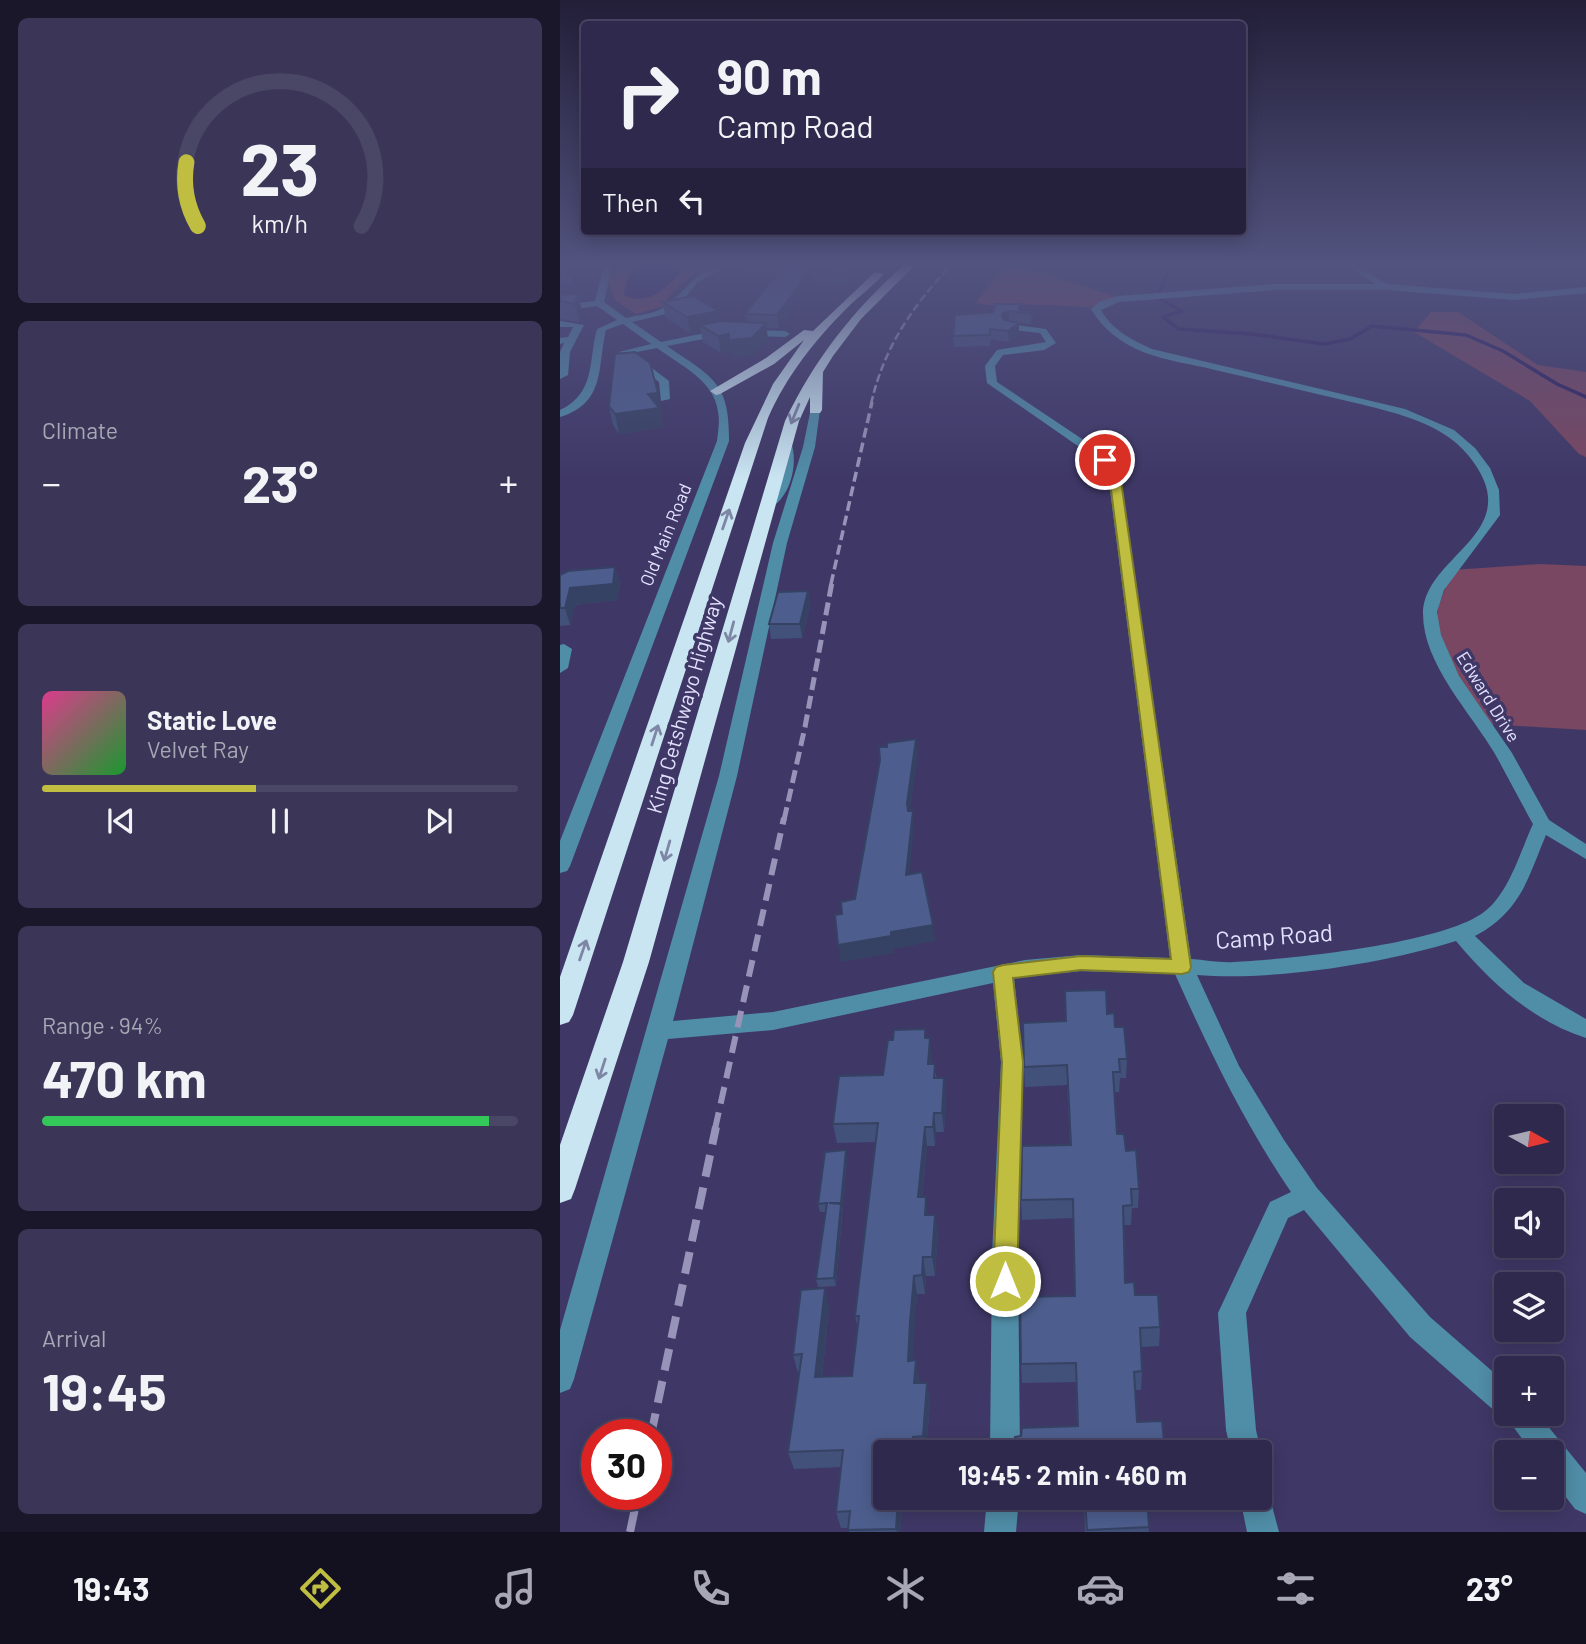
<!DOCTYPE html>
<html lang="en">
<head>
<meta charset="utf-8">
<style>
  body { margin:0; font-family:Barlow,sans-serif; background:#3b3657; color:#f1f3f6; height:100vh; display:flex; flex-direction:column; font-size:26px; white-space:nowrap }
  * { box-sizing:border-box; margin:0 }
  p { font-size:23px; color:#a7a7b6 }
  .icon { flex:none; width:38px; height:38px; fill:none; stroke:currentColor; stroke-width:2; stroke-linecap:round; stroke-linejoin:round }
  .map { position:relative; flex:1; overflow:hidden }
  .panel { display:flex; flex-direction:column; gap:18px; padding:18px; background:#1a172a; width:560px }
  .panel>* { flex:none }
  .banner { position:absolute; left:21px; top:21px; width:665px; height:214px; border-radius:7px; box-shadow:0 4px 18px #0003,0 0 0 2px #4a4665; background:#2f2a4d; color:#f1f3f6; overflow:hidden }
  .needle { width:46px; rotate:98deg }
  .buttons { position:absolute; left:934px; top:1104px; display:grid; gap:14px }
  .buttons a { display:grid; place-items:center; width:70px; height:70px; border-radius:7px; background:#2f2a4d; box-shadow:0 4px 18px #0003,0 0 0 2px #4a4665; font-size:35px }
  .speed { position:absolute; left:21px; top:1419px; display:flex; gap:14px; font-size:35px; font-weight:700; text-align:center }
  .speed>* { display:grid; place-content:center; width:91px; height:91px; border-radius:50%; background:#2f2a4d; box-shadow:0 4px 18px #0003,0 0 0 2px #4a4665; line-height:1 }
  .speed .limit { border:10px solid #d22; background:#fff; color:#111 }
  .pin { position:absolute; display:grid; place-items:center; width:60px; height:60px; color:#fff; margin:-30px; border:4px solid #fff; border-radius:50%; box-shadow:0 2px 7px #0007 }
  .me { position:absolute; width:77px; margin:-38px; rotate:0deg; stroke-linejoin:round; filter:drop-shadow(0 0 5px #0008) }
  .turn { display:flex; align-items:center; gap:24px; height:147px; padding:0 21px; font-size:32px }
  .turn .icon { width:91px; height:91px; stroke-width:2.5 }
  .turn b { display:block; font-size:49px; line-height:60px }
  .then { display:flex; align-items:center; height:66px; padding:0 21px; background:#0003; gap:14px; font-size:26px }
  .big { font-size:52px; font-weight:700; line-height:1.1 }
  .panel .tile { flex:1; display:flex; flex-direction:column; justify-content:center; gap:10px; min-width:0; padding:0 24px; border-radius:10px; background:#3b3657 }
  .panel .dial { align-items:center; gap:0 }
  .dial svg { height:182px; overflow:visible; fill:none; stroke:#4a4665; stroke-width:7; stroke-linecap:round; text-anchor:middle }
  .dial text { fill:#f1f3f6; stroke:none }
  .song { display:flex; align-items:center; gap:21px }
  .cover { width:84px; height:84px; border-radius:10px; background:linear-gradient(135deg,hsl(330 70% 55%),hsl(130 70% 35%)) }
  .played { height:7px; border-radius:4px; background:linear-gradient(90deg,#c0be41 45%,#4a4665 45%) }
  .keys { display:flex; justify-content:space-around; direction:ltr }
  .heat { display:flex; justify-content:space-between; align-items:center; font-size:38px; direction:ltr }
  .charge { height:10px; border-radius:5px; background:linear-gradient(90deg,#34c759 94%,#4a4665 0) }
  .trip { position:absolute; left:313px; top:1440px; width:399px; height:70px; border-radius:7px; background:#2f2a4d; box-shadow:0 4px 18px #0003,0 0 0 2px #4a4665; font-weight:700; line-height:70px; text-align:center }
  .dock { display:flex; height:112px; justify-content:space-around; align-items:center; background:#13111f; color:#a7a7b6 }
  .dock .icon { width:49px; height:49px }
  .dock .on { color:#c0be41 }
  .dock b { font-size:32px; color:#f1f3f6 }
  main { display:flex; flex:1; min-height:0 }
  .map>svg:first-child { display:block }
</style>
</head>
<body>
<main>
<section class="panel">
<div class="tile dial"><svg viewBox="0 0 100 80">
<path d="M14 69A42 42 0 1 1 86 69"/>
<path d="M14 69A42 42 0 0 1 9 41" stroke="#c0be41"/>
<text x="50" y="56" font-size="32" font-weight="700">23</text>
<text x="50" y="72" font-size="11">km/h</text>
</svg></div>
<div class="tile"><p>Climate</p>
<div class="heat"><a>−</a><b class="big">23°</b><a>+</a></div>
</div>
<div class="tile">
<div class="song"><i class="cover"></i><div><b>Static Love</b><p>Velvet Ray</p></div></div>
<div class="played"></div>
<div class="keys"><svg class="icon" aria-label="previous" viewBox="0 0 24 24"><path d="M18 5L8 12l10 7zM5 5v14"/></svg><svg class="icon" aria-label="pause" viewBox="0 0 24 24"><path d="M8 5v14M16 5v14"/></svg><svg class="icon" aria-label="next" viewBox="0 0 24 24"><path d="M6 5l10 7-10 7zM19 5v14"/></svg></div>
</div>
<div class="tile"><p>Range · 94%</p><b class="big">470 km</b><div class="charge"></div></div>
<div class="tile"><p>Arrival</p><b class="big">19:45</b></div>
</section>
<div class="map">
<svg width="1026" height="1532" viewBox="0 0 1026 1532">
  <rect width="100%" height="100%" fill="#3f3867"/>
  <!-- green -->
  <path fill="#794761" d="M58,265H152C133,275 113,285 104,306L76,314L55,300L48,282Z
    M444,265H469L466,268L558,297L531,307L454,304L435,306L416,303Z
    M871,312H898L978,365L1026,372V457L1019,454L970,401L854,332Z
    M980,564L1026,566V730L924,724L873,635L879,605L892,570Z"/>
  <!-- water -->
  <path fill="#2e205f" d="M106,265L123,269C107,288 88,307 64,295C69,264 78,265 106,265Z"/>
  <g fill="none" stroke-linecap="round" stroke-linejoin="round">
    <!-- stream -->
    <path stroke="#2e205f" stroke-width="3.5" d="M599,294L610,265
      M600,299L622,311L603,317L619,329L691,334L764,344L790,339L812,326L906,335L943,351L997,384L1026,397"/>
    <!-- minor -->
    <path fill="#508da7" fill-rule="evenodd" d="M44,265H52L44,302L66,318C78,315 93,314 103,308C128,292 135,265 170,265L138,282L119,305L106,314L72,322L101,342L164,329L225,331L230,334L225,337L164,335L107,346C152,377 170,382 169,441L10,866L7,871L0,873V841L157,441C158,432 160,421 158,412C155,381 120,365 97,348L72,353L109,381L110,399L101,401L99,382L59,352L91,344L63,324L46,330C37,368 46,403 0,417V410C36,393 28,362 37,329L57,320L37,306L0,311V305L35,301Z
      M786,265H796L827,284L954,294L1026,287V293L954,300L827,290H715L559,302L541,310C552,330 572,340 592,349L845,409L894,430L915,448L930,468L939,490L940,515L884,590L877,612L881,635L899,676L952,753L989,820L1026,844V859L986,835C967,880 961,911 915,936L964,983L1026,1019V1038C973,1021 931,983 896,941C822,964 713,981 637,975L679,1066L724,1140L757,1188L870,1317L947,1384V1414H978L1026,1473V1514L1015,1509L992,1479V1452H972L946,1417L937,1413L850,1337L744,1210L728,1218L686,1313L696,1430L701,1452L700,1455V1452H671L666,1430L658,1313L710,1202L731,1192C684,1123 649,1050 615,974L521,971L454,978L463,1062L458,1255L460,1452H430L432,1255L441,1062L433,983L213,1030L108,1039L14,1379L10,1389L0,1393V1330L159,776L213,543L243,447L251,408L260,410L255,447L227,543L177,776L113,1021L213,1012L465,960L521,955L610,958L548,474L541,462L427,383L425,366L437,350L486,342L480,333L446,329L444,327L449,324L486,329L496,343L484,350L443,355L435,366L437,382L549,457L560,474L631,959C645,960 660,963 674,962C730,959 882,944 924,912C949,893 960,852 973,824C960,801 948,777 935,754C911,713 863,664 863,614C863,554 972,533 908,455C883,424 837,413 800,404C752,393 703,381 655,370C632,364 606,361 583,352C562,343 543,330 531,309L539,302L558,296L715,284H815Z
      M0,321L24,325L10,352L8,375L0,379V352L4,343L0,344V338L8,337L13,327H0Z
      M221,440L231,442C239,464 230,501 206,510L200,506L217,484L223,469Z
      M4,644L12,649L8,668L0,673V645Z
      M700,1484L707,1487L719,1532H687L680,1498H700Z
      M427,1498H459L456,1532H424Z"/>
    <!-- highway -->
    <path fill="#cae5f2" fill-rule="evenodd" d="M344,265H355L301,319L273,356L263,372L262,410L260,413H250V397L239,421L89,962L15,1189L11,1199L0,1203V1145L63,962L225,421C254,360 293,310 344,265Z
      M315,272L324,274C313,286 299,296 288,307C255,340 227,375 208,418L13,1015L9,1022L0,1025V977L185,443L213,384L244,340L214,364L160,394L156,395L150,391L206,358L244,330L253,331Z"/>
    <!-- rail-far4 -->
    <path stroke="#9894b9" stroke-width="2.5" stroke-dasharray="8 3.5" stroke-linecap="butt" d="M311,404C324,347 352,307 391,265"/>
    <!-- rail-far3 -->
    <path stroke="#9894b9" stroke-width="3.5" stroke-dasharray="10 5" stroke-linecap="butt" d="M271,584L312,402"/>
    <!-- rail-far2 -->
    <path stroke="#9894b9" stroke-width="5" stroke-dasharray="13 6" stroke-linecap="butt" d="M224,820L245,727L272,582"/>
    <!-- rail-far1 -->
    <path stroke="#9894b9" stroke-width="6" stroke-dasharray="17 9" stroke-linecap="butt" d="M155,1129L224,818"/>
    <!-- rail -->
    <path stroke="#9894b9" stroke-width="8" stroke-dasharray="22 11" stroke-linecap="butt" d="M91,1435L156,1127
      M70,1532L78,1494"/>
  </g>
  <!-- wall -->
  <path fill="#42517a" d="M0,265H16L6,268L16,293H18L22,311L19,322L0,319Z
    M178,265H289L290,273L288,285L252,281L219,328H206L208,339L194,355L172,357L171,351L161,353L143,342L141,331L130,333L106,318L102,302L158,311L160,321L186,322L185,314L214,278L179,272Z
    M460,304V312H473L474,322L471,324L459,323V333L449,342L431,339L430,346L394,347L393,336L433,312Z
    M49,406L102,412H100L103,427L59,434L53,425Z
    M55,567L60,583L57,600L15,605L10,625L0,626V575Z
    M248,591L250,606L242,638L211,639L209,624Z
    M547,1014L555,1027L567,1059L566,1078H560L559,1092H554L557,1134L566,1151L579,1189L578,1208H572L571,1225H564L565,1283L600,1327L599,1346L581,1347L582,1371L581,1390H575L517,1426L516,1382L462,1383L461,1364L514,1296L513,1218L462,1220L461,1200L510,1145L507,1085L465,1087L464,1067L505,1021Z
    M366,1038L372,1057V1064L377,1078L386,1097L384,1132H376L375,1146H367L362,1197L368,1215L378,1233L375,1276H366L365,1294H357L353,1340L352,1361L359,1378V1383H367L370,1401L366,1452H326L343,1498L340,1532H289L288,1528H281L276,1512L281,1467L234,1469L228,1452L239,1373H238L233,1355L269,1307L262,1377L292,1376L298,1328L295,1316L315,1142L277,1143L273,1124L323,1075Z
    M287,1159L276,1286L258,1287L256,1279L266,1212H260L258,1204Z
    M524,1498H587L589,1532H525Z"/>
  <!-- shaded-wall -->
  <path fill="#364263" d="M1,265H16L2,269Z
    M288,265H289L290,273L288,285L287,273Z
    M251,269L252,281L219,328L217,315Z
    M14,283L22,311L19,322L15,304L0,301V285Z
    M158,311L161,327L140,325L141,331L130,333L127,317Z
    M449,311V321L443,325L442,314Z
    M473,312L474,322L471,324V314Z
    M206,323L208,339L194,355L172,357L171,351L161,353L158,336Z
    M459,323V333L449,342L448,331Z
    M98,393L102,412H100L103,427L59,434L55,414L88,394Z
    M55,567L60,583L57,600L15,605L10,625L5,608L10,588Z
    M248,591L250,606L242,638L240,624Z
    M356,739L358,755L349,819L347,803Z
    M353,811L354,827L348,891L346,875Z
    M373,925L375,941L333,949L334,953L281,962L278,945L331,932Z
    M370,1038L372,1057L371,1083L368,1064Z
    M384,1078L386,1097L384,1132L382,1113Z
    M374,1113L376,1132L375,1146L373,1127Z
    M365,1127L367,1146L360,1216L358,1197Z
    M286,1150L287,1159L283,1211L281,1203Z
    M366,1197L368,1215H365Z
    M281,1204L282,1213L276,1286L274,1278Z
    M375,1215L378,1233L375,1276L372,1257Z
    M363,1257L366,1276L365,1294L362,1275Z
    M354,1276L357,1294L351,1379L348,1361Z
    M265,1288L269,1307L260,1395L255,1377Z
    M356,1360L359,1378L357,1401L354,1383Z
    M367,1383L370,1401L366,1452L363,1436Z
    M353,1437L356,1452H352Z
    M338,1498H343L340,1532H337L336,1529Z"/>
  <!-- building -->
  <path fill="#4d5e8e" stroke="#364263" stroke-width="2" d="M0,265H4L14,283L0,285Z
    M208,265H288L287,273L251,269L217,315L185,314L222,267Z
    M18,293L15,304L0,301V295Z
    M133,296L158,311L127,317L102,302Z
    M435,304H460L458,312H473L471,314L449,311L442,314L444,320L459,323L448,331L430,329V335L393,336L395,315L433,312Z
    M161,321L206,323L192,338L169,340V334L158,336L140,325Z
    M75,352L90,363L98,393L88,394L99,408L55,414L49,406L55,354Z
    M55,567L53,584L10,588L5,608H0V575L8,571Z
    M248,591L240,624H209L218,592Z
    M356,739L347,803L348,811H353L346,875L362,872L373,925L331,932V936L278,945L275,915L282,914L281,902L295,899L320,760L319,747H327V743Z
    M546,990L547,1014L554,1013L555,1027H564L567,1059H559L560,1072H553L557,1134H564L566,1151L576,1150L579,1189H571L572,1205L563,1206L565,1283L574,1282L575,1295H598L600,1327L580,1328L582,1371L574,1372L577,1422L602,1421L605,1452H455V1437L461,1436L462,1428L518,1426L516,1363L461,1364L460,1297L515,1296L513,1199L461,1200L462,1146L511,1145L507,1065L464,1067L463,1023L506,1021L505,991Z
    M365,1029V1038H370L368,1064H375L374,1078H384L382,1113H374L373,1127H365L358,1197H366L365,1215H375L372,1257H363L362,1275L354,1276L350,1322L348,1361L356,1360L354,1383H367L363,1436L353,1437L352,1452H326V1498H338L336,1529L288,1530L290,1511L276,1512L283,1450L228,1452L242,1354L233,1355L241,1290L265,1288L255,1377L292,1376L299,1316H295L318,1123L273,1124L279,1076L323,1075L328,1040H333L334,1030Z
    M286,1150L281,1203H269L281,1204L274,1278L256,1279L267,1203L258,1204L265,1152Z
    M525,1498H587L589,1527L527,1530Z"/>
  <!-- one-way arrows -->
  <defs><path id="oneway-shaft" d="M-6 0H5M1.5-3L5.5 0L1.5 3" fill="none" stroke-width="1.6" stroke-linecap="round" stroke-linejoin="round" transform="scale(1.75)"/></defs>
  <g stroke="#7e86a6">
    <use href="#oneway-shaft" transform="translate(235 414) rotate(112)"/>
    <use href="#oneway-shaft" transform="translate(166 519) rotate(-71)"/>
    <use href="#oneway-shaft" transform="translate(171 632) rotate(105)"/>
    <use href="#oneway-shaft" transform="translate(95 735) rotate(-72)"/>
    <use href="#oneway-shaft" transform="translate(107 851) rotate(106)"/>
    <use href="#oneway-shaft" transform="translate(23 950) rotate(-71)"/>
    <use href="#oneway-shaft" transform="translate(42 1069) rotate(108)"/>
  </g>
  <!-- sky -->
  <linearGradient id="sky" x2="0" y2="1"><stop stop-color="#231f39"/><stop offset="0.55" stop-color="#52537f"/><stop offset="1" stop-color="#52537f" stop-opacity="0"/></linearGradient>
  <rect width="1026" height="480" fill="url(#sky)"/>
  <!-- route -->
  <path fill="#c0be41" stroke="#7d7c2a" stroke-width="2" d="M541,457H549L560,474L631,967L629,972L622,974L521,970L453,978L463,1062L457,1281L454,1289L445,1293L436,1289L433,1281L442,1062L433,972L436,967L443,965L521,956L611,959L549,474L540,460Z"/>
  <g text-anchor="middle" stroke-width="7" stroke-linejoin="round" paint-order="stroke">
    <!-- far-street labels -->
    <g font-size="18" fill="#e3e1fe" stroke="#3f3867">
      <text transform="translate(106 535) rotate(-68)" y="6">Old Main Road</text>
      <text transform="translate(928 697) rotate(58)" y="6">Edward Drive</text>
    </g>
    <!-- street labels -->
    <g font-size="21" fill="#e3e1fe" stroke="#3f3867">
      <text transform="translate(125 705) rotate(-74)" y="7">King Cetshwayo Highway</text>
    </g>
    <!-- near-street labels -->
    <g font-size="24" fill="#e3e1fe" stroke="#3f3867">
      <text transform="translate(714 937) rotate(-4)" y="8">Camp Road</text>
    </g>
  </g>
</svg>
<div class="buttons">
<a><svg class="needle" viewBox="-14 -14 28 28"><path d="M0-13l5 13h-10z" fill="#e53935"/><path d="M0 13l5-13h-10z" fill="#a7a7b6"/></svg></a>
<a><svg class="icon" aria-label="sound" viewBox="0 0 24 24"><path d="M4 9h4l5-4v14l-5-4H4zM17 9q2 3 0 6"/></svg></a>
<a><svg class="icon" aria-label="layers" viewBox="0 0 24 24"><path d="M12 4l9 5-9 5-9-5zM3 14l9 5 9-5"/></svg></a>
<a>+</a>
<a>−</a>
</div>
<div class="speed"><div class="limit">30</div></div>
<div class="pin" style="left:545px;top:460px;background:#d93025"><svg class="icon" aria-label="arrive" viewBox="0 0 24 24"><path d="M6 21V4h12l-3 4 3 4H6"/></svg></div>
<svg class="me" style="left:445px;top:1281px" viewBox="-20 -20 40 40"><circle r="17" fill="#c0be41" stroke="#fff" stroke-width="3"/><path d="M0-11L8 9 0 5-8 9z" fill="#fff"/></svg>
<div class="trip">19:45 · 2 min · 460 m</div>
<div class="banner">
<div class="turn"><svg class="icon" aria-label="right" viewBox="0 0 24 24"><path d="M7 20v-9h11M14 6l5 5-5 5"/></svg><div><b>90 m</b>Camp Road</div></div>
<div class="then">Then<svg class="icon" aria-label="left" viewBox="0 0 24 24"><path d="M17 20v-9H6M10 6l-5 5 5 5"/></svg></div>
</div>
</div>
</main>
<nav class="dock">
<b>19:43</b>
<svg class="icon on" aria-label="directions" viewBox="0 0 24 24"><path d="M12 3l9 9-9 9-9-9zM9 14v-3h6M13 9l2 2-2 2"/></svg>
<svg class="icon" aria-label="music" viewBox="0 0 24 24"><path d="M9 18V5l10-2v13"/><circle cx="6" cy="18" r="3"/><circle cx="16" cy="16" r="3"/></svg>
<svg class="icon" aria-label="phone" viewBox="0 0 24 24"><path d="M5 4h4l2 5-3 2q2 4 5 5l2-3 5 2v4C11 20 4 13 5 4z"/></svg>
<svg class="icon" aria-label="climate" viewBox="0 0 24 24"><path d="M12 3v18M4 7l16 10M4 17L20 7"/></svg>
<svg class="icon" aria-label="car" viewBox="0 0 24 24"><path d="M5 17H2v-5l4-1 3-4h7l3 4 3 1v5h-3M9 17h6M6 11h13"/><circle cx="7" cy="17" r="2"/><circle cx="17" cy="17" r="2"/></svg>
<svg class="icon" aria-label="filters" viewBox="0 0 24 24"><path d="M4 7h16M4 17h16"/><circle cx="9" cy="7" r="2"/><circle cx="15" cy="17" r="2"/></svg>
<b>23°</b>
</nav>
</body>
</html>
